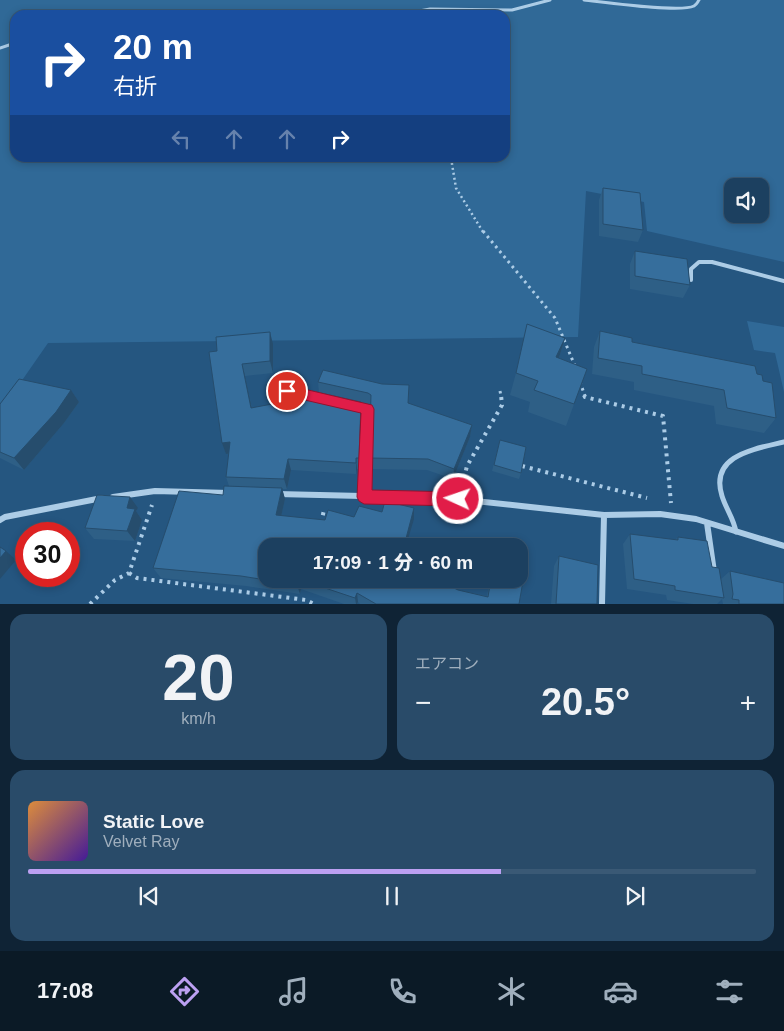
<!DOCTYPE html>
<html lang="ja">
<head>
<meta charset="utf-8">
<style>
  body { margin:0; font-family:Arial,"Noto Sans JP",sans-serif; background:#294b69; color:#f1f3f6; height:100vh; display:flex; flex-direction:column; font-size:19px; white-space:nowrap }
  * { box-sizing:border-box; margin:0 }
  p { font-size:16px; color:#a0afbd }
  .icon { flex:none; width:28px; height:28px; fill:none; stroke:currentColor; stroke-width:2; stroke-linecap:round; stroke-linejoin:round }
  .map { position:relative; height:604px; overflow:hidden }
  .panel { display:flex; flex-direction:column; gap:10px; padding:10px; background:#0f2335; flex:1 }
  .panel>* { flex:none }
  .hud { position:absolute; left:10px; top:10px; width:500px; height:152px; border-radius:15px; box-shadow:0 2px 8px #0003,0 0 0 1px #3a5975; background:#1a4fa0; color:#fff; overflow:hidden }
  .fabs { position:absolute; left:724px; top:178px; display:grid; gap:10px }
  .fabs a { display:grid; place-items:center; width:45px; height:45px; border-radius:10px; background:#1c4060; box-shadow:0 2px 8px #0003,0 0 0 1px #3a5975; font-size:25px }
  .speed { position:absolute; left:15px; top:522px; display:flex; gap:10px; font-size:25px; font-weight:700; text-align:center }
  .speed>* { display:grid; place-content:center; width:65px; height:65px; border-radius:50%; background:#1c4060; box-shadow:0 2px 8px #0003,0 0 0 1px #3a5975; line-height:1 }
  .speed .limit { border:8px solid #d22; background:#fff; color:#111 }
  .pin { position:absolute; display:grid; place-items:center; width:42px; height:42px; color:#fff; margin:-21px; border:2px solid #fff; border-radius:50%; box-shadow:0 1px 5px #0007 }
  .me { position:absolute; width:55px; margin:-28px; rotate:273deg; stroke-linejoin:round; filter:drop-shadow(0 0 4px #0008) }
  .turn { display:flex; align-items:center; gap:18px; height:105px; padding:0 20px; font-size:22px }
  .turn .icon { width:65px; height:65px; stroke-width:2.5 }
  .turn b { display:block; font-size:35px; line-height:42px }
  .lanes { display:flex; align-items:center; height:48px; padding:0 20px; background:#0003; justify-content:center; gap:25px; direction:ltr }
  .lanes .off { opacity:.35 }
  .big { font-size:38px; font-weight:800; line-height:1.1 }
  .panel .tile { flex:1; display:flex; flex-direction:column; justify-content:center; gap:8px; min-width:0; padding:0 18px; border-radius:15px; background:#294b69 }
  .panel .dial { align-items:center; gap:0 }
  .dial b { font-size:65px; line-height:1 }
  .song { display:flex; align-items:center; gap:15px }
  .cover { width:60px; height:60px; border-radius:8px; background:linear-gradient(135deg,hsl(30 70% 55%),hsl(260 70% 35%)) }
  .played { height:5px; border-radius:2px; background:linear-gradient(90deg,#bca0f2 65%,#3a5975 65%) }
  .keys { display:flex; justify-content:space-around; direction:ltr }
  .heat { display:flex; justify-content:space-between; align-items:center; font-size:28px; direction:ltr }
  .panel .tiles { flex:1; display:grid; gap:10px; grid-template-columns:1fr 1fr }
  .tile:last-child { grid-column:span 2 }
  .trip { position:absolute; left:258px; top:538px; width:270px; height:50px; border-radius:15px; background:#1c4060; box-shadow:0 2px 8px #0003,0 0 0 1px #3a5975; font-weight:800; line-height:50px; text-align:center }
  .tab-bar { display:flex; height:80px; justify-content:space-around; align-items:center; background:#0b1a26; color:#a0afbd }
  .tab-bar .icon { width:35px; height:35px }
  .tab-bar .selected { color:#bca0f2 }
  .tab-bar b { font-size:22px; color:#f1f3f6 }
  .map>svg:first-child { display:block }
</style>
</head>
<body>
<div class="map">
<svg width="784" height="604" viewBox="0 0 784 604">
  <rect width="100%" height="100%" fill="#255680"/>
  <!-- green -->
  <path fill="#306997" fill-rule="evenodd" d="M0,0H784V262L647,231L644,202L586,191L578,337L48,343L0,412ZM15,15H505V158H15ZM732,186H760V214H732Z
    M747,321L784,327V392L775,353L754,350Z"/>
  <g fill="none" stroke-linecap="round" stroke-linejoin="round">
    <!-- path-far2 -->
    <path stroke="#accce6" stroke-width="2.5" stroke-dasharray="2 3" stroke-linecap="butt" d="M451,158L456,188L483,232"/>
    <!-- path-far1 -->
    <path stroke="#accce6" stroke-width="3" stroke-dasharray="2.5 4" stroke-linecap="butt" d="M483,231L555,318L575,366
      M580,382L585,396
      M500,391L501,396"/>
    <!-- path -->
    <path stroke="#accce6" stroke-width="4" stroke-dasharray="3 5" stroke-linecap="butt" d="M584,395L585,397L663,416L671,503
      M522,466L647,498
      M462,486L467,466L502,405L501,395
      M321,523L324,510
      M129,573L137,578L306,600L314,604
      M90,604L115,580L129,573L152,505"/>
    <!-- lane-far1 -->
    <path stroke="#accce6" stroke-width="4" d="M691,280V269L699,262H712L784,281"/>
    <!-- lane -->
    <path stroke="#accce6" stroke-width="5" d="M736,532C734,519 726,509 722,496C709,455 755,449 784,442"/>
    <!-- street-far2 -->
    <path stroke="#accce6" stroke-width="3" d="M584,0C603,2 680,13 694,6C697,4 697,3 699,0
      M398,15L430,9L512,10L550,0
      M0,48L15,43"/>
    <!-- street-far1 -->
    <path stroke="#accce6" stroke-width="5" d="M287,391L311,396"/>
    <!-- street -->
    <path stroke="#accce6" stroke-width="6" d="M305,395L316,397
      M356,407L367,409L364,497
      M277,494L447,498L604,515L660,514L696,519L784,546
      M113,497L155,491L229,493
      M0,520L5,517L102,498
      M707,523L714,572
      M602,604L604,515"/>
  </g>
  <!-- wall -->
  <path fill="#2e5f86" d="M603,188L643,230L638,242L599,236V200Z
    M635,251L690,285L683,298L630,289V264Z
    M600,331L632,342L757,374L763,381L776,418L764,433L716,424L714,406L634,390V382L592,374L594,347Z
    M565,338L559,358L587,369L566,426L528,412L530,402L510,395L516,373Z
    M273,344V373L245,376L252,408L309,397L319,393L318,382L323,370L408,403L472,425L470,437L453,479L427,470L370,469L369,458L371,406L368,404L361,403L362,413L360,469H357L356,474L291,470L287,489H282L285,499L281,516L325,520L354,517L382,512L414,508V519L266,546L436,579L458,590L487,596L490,579H514L519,604H360L358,602L357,604H344L301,589L300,594L246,586L161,578L153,568L223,495L229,486L226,477L229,454H226L209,352Z
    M71,390L79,402L64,423L24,470L0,458V404Z
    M500,440L521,473L519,479L492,471Z
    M138,508L136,511L142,520L135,541L94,539L85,528Z
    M630,534L675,540L678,537L712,567L721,579L730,571L784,604H723L722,599L717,604H693L667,600L666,595L627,589L623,544Z
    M559,556L597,604H551L554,566Z"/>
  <!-- shaded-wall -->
  <path fill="#264d6d" d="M270,332L273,344V373L270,361Z
    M565,338L558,361L556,357Z
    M242,364L245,376L254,419L251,408Z
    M71,390L79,402L64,423L24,470L14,458Z
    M361,402L362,413L360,469L359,458Z
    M472,425L470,437L453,479L454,469Z
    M230,442L234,453L226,454L222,443Z
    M356,458L357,469L356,474Z
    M288,459L291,470L287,489L284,479Z
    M282,488L285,499L279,526L276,515Z
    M130,497L138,508L136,511L142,520L135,541L127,531V508Z
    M414,508V519L406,546H404Z
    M6,551L16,560L0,579V558Z
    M298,579L301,589L300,594L297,585Z
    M357,593L358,602L357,604H356L355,598Z"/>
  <!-- building -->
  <path fill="#366e9c" stroke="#264d6d" d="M603,188L640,193L643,230L603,224Z
    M635,251L687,259L690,285L635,276Z
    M527,324L565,338L556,357L587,369L574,404L534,390L538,381L516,373Z
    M600,331L632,338V342L755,366L757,374L762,375L763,381L772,383L776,418L727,408L724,390L642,374V366L598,358Z
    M270,332V361L242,364L251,408L309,397L312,391L361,402L359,458H356V463L288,459L284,479L226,477L230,442L222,443L209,352L217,351L216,337Z
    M323,370L382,384L409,385L408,403L472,425L454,469L428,459L369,458L371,395L368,393L318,382Z
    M19,379L71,390L56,412L14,458L0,452V404Z
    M500,440L526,447L521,473L494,465Z
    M224,486L282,488L276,515L325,520L328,510L354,517L359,506L382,512L385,501L414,508L404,546H266V579H436L458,590L488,597L491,579H514L523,581L519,604H376L357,593L355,598L298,579L297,585L241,576L153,568L179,491L223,495Z
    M97,495L130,497L127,508L135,509L127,531L85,528Z
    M630,534L678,540V537L707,541L712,567L719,568L724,598L675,590V586L634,579Z
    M0,547L6,551L0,558Z
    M559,556L598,565L597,604H556Z
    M730,571L784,583V604H739V600L732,599L733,594Z"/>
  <!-- route -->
  <path fill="#e11d48" stroke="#92132f" d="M287,385L372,405L374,409L372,490L458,492L463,494L466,499L463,504L458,506L364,504L359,501L357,497L361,413L283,395L281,391L283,387Z"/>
</svg>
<div class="fabs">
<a><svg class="icon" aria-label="sound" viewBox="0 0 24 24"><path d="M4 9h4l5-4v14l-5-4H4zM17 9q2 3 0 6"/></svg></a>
</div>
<div class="speed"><div class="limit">30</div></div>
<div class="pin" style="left:287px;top:391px;background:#d93025"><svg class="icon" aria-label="arrive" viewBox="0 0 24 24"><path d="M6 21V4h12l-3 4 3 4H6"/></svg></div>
<svg class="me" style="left:458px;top:499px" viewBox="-20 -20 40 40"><circle r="17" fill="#e11d48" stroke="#fff" stroke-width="3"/><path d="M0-11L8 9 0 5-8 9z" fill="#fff"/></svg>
<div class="trip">17:09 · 1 分 · 60 m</div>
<div class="hud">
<div class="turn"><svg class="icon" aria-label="right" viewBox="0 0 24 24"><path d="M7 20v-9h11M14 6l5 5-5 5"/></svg><div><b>20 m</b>右折</div></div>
<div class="lanes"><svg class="icon off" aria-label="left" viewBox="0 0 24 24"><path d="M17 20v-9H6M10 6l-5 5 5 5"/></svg><svg class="icon off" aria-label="ahead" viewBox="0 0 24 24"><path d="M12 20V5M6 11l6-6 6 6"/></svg><svg class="icon off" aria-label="ahead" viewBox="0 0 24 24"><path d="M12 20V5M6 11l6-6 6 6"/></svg><svg class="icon" aria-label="right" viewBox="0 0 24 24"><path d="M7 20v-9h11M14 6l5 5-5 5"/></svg></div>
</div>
</div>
<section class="panel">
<div class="tiles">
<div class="tile dial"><b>20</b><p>km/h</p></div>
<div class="tile"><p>エアコン</p>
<div class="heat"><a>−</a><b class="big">20.5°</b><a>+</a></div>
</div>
<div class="tile">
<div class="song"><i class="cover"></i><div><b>Static Love</b><p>Velvet Ray</p></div></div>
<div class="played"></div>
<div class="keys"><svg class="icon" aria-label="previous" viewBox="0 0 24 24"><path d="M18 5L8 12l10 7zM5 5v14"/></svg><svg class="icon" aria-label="pause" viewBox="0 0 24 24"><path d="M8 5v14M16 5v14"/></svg><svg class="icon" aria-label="next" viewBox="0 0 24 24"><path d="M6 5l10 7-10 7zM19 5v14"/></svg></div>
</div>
</div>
</section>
<nav class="tab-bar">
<b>17:08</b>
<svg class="icon selected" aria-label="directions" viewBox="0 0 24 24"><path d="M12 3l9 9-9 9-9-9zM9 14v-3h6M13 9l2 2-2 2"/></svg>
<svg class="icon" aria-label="music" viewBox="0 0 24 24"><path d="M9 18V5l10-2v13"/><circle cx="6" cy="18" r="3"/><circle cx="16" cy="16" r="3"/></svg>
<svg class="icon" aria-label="phone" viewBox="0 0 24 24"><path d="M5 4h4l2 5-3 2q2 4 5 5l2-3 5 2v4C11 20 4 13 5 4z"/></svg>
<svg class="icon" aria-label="climate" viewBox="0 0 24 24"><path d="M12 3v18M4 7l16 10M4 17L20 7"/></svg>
<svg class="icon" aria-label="car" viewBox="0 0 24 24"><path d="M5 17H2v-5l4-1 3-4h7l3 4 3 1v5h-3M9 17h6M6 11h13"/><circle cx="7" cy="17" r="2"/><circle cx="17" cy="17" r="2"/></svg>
<svg class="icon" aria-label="filters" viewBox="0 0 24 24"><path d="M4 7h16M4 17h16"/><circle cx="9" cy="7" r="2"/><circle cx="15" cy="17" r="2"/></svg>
</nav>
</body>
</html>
